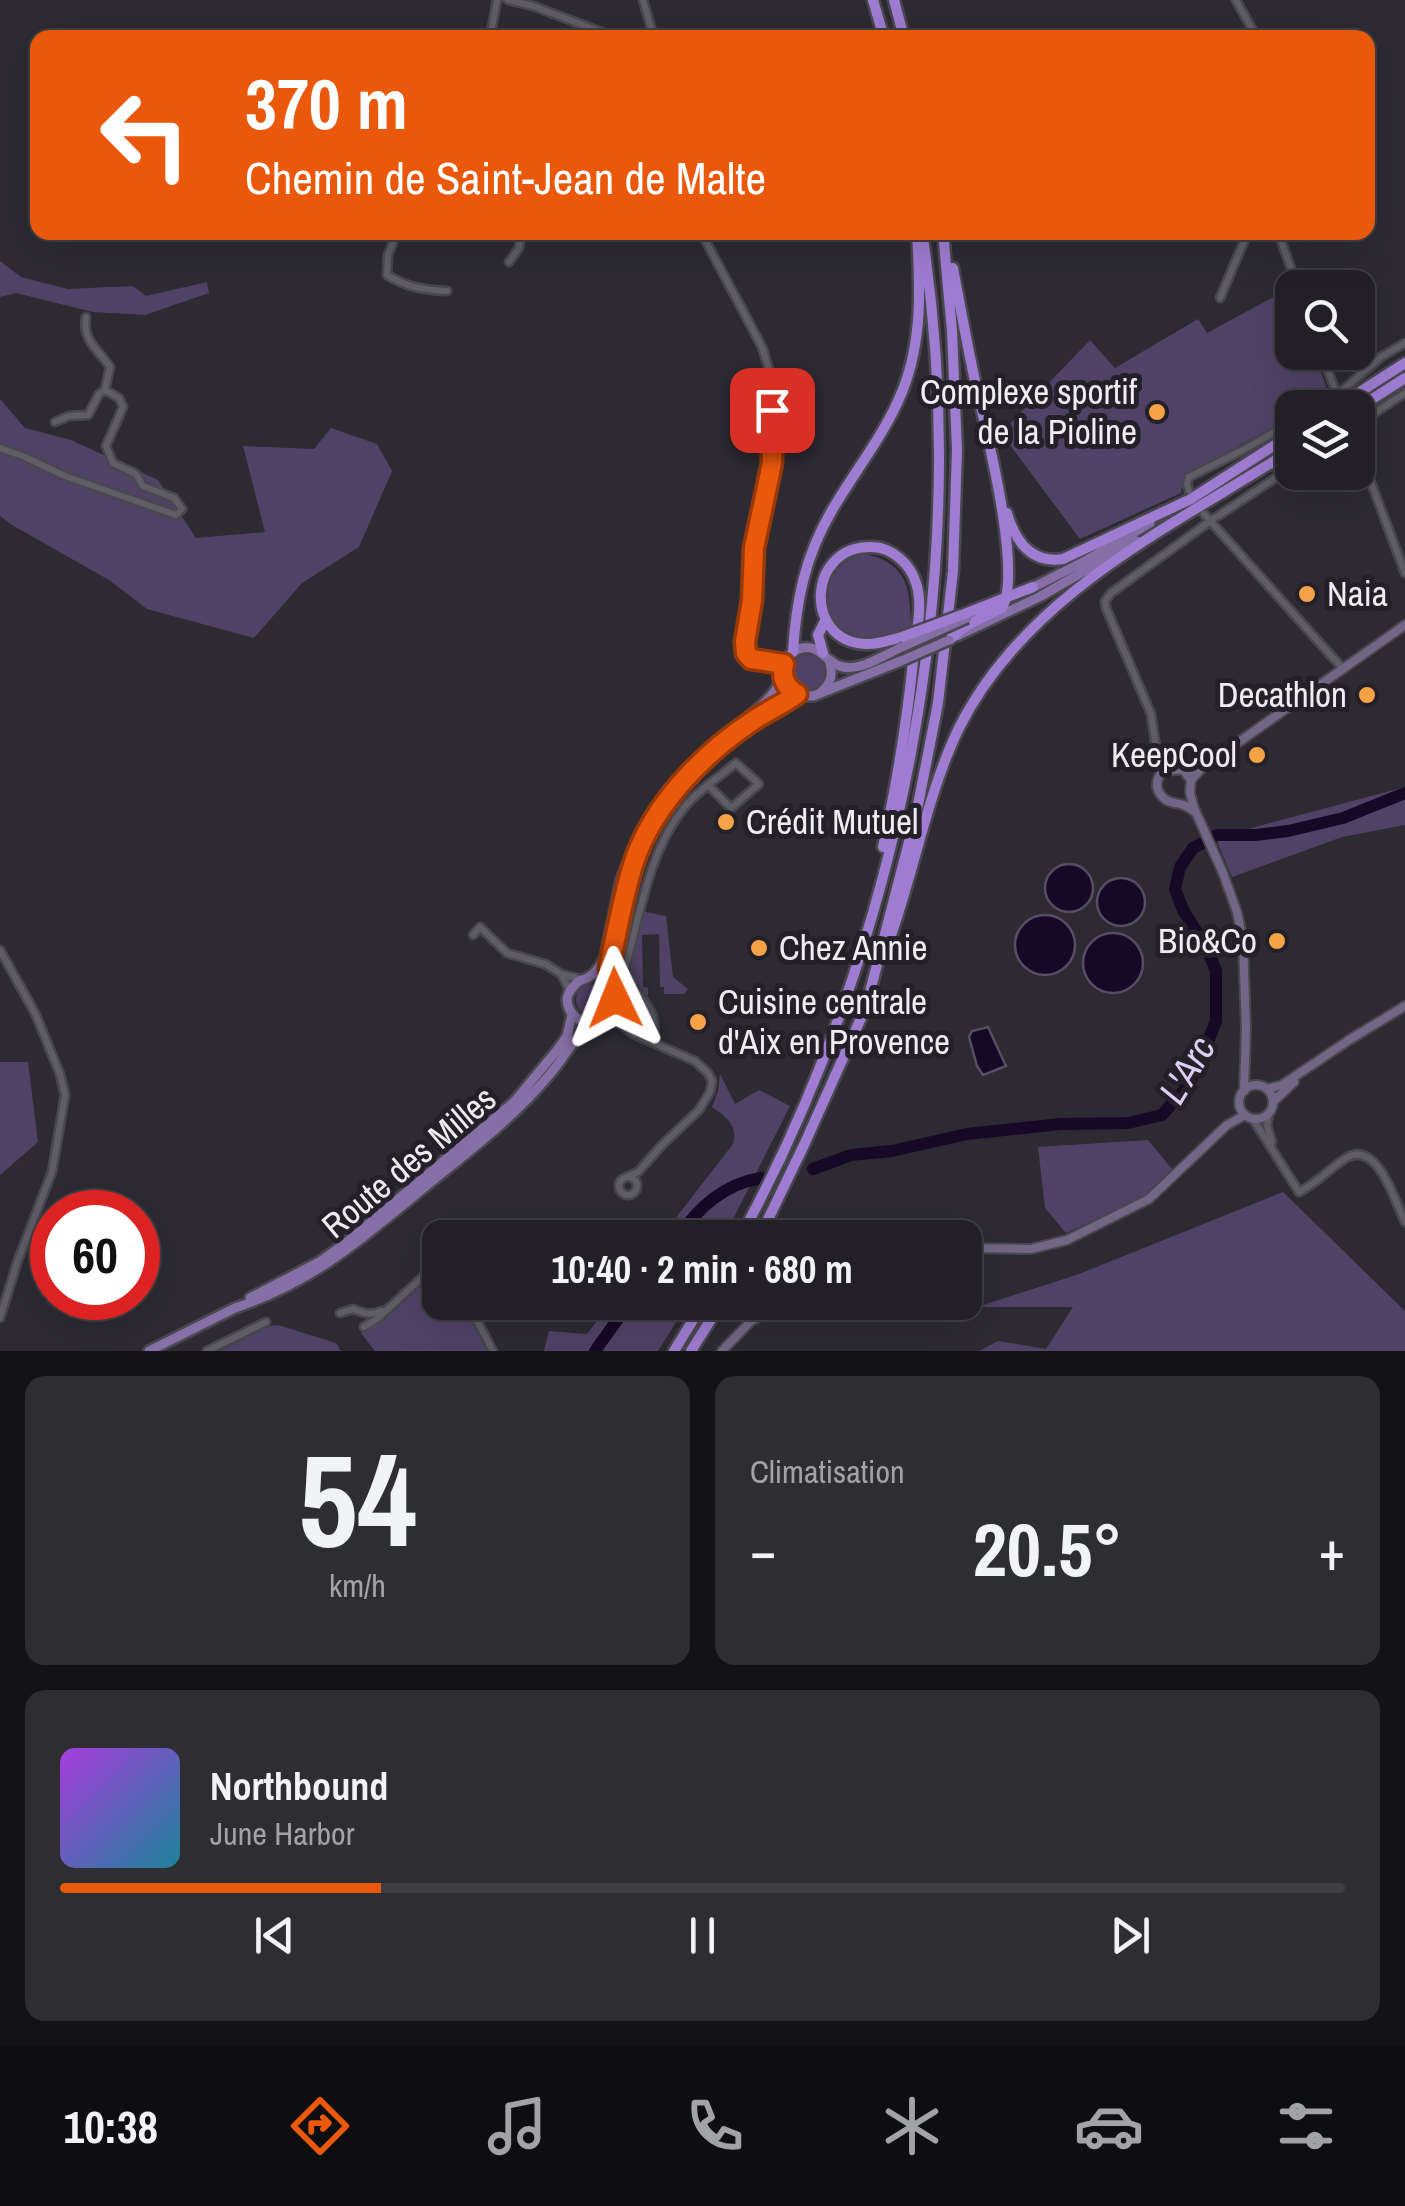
<!DOCTYPE html>
<html lang="fr">
<head>
<meta charset="utf-8">
<style>
  body { margin:0; font-family:"Archivo Narrow",sans-serif; background:#2e2d32; color:#f1f3f6; height:100vh; display:flex; flex-direction:column; font-size:38px; white-space:nowrap }
  * { box-sizing:border-box; margin:0 }
  p { font-size:32px; color:#a2a3a7 }
  .icon { flex:none; width:55px; height:55px; fill:none; stroke:currentColor; stroke-width:2; stroke-linecap:round; stroke-linejoin:round }
  .map { position:relative; height:1351px; overflow:hidden }
  .sheet { display:flex; flex-direction:column; gap:25px; padding:25px; background:#131215; flex:1 }
  .sheet>* { flex:none }
  .banner { position:absolute; left:30px; top:30px; width:1345px; height:210px; border-radius:20px; box-shadow:0 10px 40px #0002,0 0 0 2px #3f3e43; background:#ea580c; color:#fff; overflow:hidden }
  .controls { position:absolute; left:1275px; top:270px; display:grid; gap:20px }
  .controls a { display:grid; place-items:center; width:100px; height:100px; border-radius:20px; background:#222026; box-shadow:0 10px 40px #0002,0 0 0 2px #3f3e43; font-size:50px }
  .speed { position:absolute; left:30px; top:1190px; display:flex; gap:20px; font-size:50px; font-weight:700; text-align:center }
  .speed>* { display:grid; place-content:center; width:130px; height:130px; border-radius:50%; background:#222026; box-shadow:0 10px 40px #0002,0 0 0 2px #3f3e43; line-height:1 }
  .speed .limit { border:15px solid #d22; background:#fff; color:#111 }
  .pin { position:absolute; display:grid; place-items:center; width:85px; height:85px; color:#fff; margin:-42px; border-radius:20px; box-shadow:0 5px 15px #0006 }
  .me { position:absolute; width:110px; margin:-55px; rotate:358deg; stroke-linejoin:round; filter:drop-shadow(0 0 8px #0008) }
  .turn { display:flex; align-items:center; gap:35px; height:210px; padding:0 50px; font-size:45px }
  .turn .icon { width:130px; height:130px; stroke-width:2.5 }
  .turn b { display:block; font-size:70px; line-height:85px }
  .big { font-size:75px; font-weight:800; line-height:1.1 }
  .sheet .widget { flex:1; display:flex; flex-direction:column; justify-content:center; gap:15px; min-width:0; padding:0 35px; border-radius:20px; background:#2e2d32 }
  .sheet .dial { align-items:center; gap:0 }
  .dial b { font-size:130px; line-height:1 }
  .song { display:flex; align-items:center; gap:30px }
  .cover { width:120px; height:120px; border-radius:15px; background:linear-gradient(135deg,hsl(280 70% 55%),hsl(190 70% 35%)) }
  .played { height:10px; border-radius:5px; background:linear-gradient(90deg,#ea580c 25%,#3f3e43 25%) }
  .keys { display:flex; justify-content:space-around; direction:ltr }
  .heat { display:flex; justify-content:space-between; align-items:center; font-size:55px; direction:ltr }
  .sheet .tiles { flex:1; display:grid; gap:25px; grid-template-columns:1fr 1fr }
  .widget:last-child { grid-column:span 2 }
  .trip { position:absolute; left:422px; top:1220px; width:560px; height:100px; border-radius:20px; background:#222026; box-shadow:0 10px 40px #0002,0 0 0 2px #3f3e43; font-weight:800; line-height:100px; text-align:center }
  .dock { display:flex; height:160px; justify-content:space-around; align-items:center; background:#0e0d0f; color:#a2a3a7 }
  .dock .icon { width:70px; height:70px }
  .dock .current { color:#ea580c }
  .dock b { font-size:45px; color:#f1f3f6 }
  .map>svg:first-child { display:block }
</style>
</head>
<body>
<div class="map">
<svg width="1405" height="1351" viewBox="0 0 1405 1351">
  <rect width="100%" height="100%" fill="#2d2a32"/>
  <!-- green -->
  <path fill="#504267" d="M0,261L21,277L68,289L133,286L146,296L207,282L209,293L145,315L93,312L16,293L0,297Z
    M1290,288L1292,295V352L1314,353L1330,397L1310,407L1292,408V417L1184,475L1181,493L1080,539L1001,433L1090,340L1115,368L1198,319L1207,333Z
    M0,399L25,428L71,440L158,480L196,538L265,532L243,446L314,449L331,428L377,444L392,471L359,547L302,583L254,638L147,609L109,580L12,525L0,516Z
    M860,553C907,562 910,585 911,626C899,631 886,639 873,640C821,642 808,576 860,553Z
    M805,654C840,657 828,702 796,688L793,679L789,677C788,665 793,657 805,654Z
    M1405,787V825L1342,837L1232,877L1214,834L1248,829Z
    M645,912L666,916L673,977L688,989L684,994H664V987H660L659,934L642,935L643,987L648,988V996C617,977 636,940 645,912Z
    M576 1000a16 16 0 1 1 32 0a16 16 0 1 1-32 0Z
    M0,1062H28L38,1142L0,1175Z
    M720,1074L735,1104L759,1090L790,1106L724,1237H661L733,1144C738,1124 726,1117 712,1107L718,1091Z
    M1148,1140L1172,1169L1142,1198L1066,1233L1045,1208L1038,1147Z
    M1283,1192L1405,1311V1351H979L998,1341L1046,1349L1073,1307H977L1079,1274Z
    M434,1274H440V1302L461,1303L487,1351H375L361,1333L384,1320Z
    M611,1303H688L658,1351H544L549,1331L587,1334Z
    M278,1325L336,1343L341,1351H220L270,1326Z"/>
  <!-- water -->
  <path fill="#160827" stroke="#574d64" stroke-width="2.5" d="M1045 888a24 24 0 1 1 48 0a24 24 0 1 1-48 0Z
    M1097 902a24 24 0 1 1 48 0a24 24 0 1 1-48 0Z
    M1015 945a30 30 0 1 1 60 0a30 30 0 1 1-60 0Z
    M1083 963a30 30 0 1 1 60 0a30 30 0 1 1-60 0Z
    M988,1027L1006,1066L983,1075L977,1066L969,1037L972,1031Z"/>
  <g fill="none" stroke-linecap="round" stroke-linejoin="round">
    <!-- river -->
    <path stroke="#160827" stroke-width="12" d="M813,1169L851,1155L892,1151L967,1134L1060,1124L1128,1123L1162,1115L1186,1088L1198,1067L1216,1021V971L1207,948L1183,910L1175,889L1180,867L1193,848L1217,835H1256L1288,831L1343,818L1405,793
      M677,1238C699,1207 724,1184 761,1178
      M595,1351L630,1302"/>
    <defs>
      <path id="street" d="M508,0L533,6L617,38
        M643,0L654,38
        M1236,0L1257,38
        M490,38L497,0
        M397,232L388,255L387,275C406,287 424,290 447,291
        M701,232L762,347L771,376L772,463L754,548L752,600L745,641V648L751,659L784,664
        M1278,232L1298,288
        M509,262L519,248L521,232
        M1220,298L1248,232
        M86,317C82,341 98,349 110,367L105,390
        M1321,352L1337,395
        M1317,408L1337,395L1381,357L1405,343
        M1358,424L1405,393
        M0,448L25,457L65,476L176,515L182,509L174,498L143,486L136,474L113,463L106,446L123,407L119,398L105,390L99,394L88,415L69,416L55,422
        M1358,448L1405,573
        M1189,491L1187,484L1189,477L1243,450L1292,422
        M1204,514L1343,669
        M1160,775L1151,714L1106,608L1105,601L1111,593L1209,522L1292,467
        M473,935L480,927L507,953L545,964L561,974
        M0,950L35,1013L60,1074L65,1095L52,1172L18,1260L0,1318
        M570,991L561,974L581,979
        M603,1022L619,1023L635,1035L695,1061L708,1073L712,1081L710,1092L699,1110L662,1145L638,1172L624,1178
        M652,1042C663,1006 634,999 625,969C640,916 648,853 683,809C697,791 719,777 736,763L759,784L731,808L709,786
        M1269,1113L1267,1126L1272,1142
        M1253,1119L1299,1192C1317,1183 1329,1169 1346,1158C1377,1139 1395,1201 1405,1222
        M619 1186a9 9 0 1 1 18 0a9 9 0 1 1-18 0Z
        M467,1302L493,1351
        M340,1313L353,1309C363,1313 371,1316 382,1311
        M364,1327L378,1318L426,1274L435,1269H440
        M207,1351L266,1322"/>
      <path id="secondary" d="M1184,771L1191,780L1190,793L1194,808L1223,873L1237,912L1243,941L1246,1029L1244,1091
        M1191,780L1202,768L1405,625
        M1195,812C1180,800 1177,806 1166,800C1162,797 1158,792 1157,787C1156,767 1174,770 1186,770C1192,771 1197,769 1202,768
        M1239 1102a17 17 0 1 1 34 0a17 17 0 1 1-34 0Z
        M1267,1089L1282,1085L1349,1040L1405,1006
        M1273,1102L1294,1082
        M965,1248L1031,1249L1067,1240L1149,1199L1227,1125L1245,1115
        M722,1351L751,1321L784,1302"/>
      <path id="primary" d="M1028,590L1087,560L1150,523
        M957,636L1041,596L1137,541
        M783,676C787,691 797,697 813,696L901,661
        M820,693C831,684 834,674 829,660
        M709,749C729,730 757,714 774,692C785,678 780,653 802,648C821,644 826,664 843,667C861,671 886,654 902,647
        M590,1024C573,1020 558,1002 574,986C582,977 579,983 589,977C597,973 601,964 605,957L621,880L630,858
        M250,1298L321,1261L347,1242L514,1102L558,1049L567,1036L572,1015
        M235,1308C312,1282 358,1242 420,1191C465,1154 513,1119 550,1074C560,1063 568,1049 577,1037C586,1024 606,1025 613,1011C619,1000 610,980 609,967C617,932 623,895 634,862C653,805 702,756 751,722C765,712 782,705 797,695
        M149,1351L237,1307"/>
      <path id="highway" d="M873,0L884,38
        M894,0L904,38
        M1335,408L1405,363
        M1358,408L1405,378
        M1007,513C1015,541 1031,564 1063,559L1191,499L1292,434
        M967,613L1033,587
        M949,640L967,625L1002,608C1023,572 985,426 975,381C967,344 960,306 953,268
        M793,652C796,601 805,557 831,512C854,472 884,436 902,392C923,340 920,287 917,232
        M823,653L818,635L826,619
        M883,847C897,782 908,717 914,651C917,630 923,604 916,583C911,565 892,547 872,547C807,545 803,641 865,644C878,645 890,640 902,637
        M889,941C914,872 927,795 958,730C1025,594 1171,527 1292,450
        M740,1238C903,938 974,570 922,232
        M759,1238L804,1145L866,1007L916,815L938,703L953,571L957,450L952,331L943,232
        M674,1351L704,1302
        M691,1351L722,1302"/>
    </defs>
    <!-- street casing -->
    <use href="#street" stroke="#49474e" stroke-width="11"/>
    <!-- secondary casing -->
    <use href="#secondary" stroke="#49474e" stroke-width="12"/>
    <!-- primary casing -->
    <use href="#primary" stroke="#49474e" stroke-width="14"/>
    <!-- highway casing -->
    <use href="#highway" stroke="#49474e" stroke-width="15"/>
    <!-- street -->
    <use href="#street" stroke="#5f5c66" stroke-width="6"/>
    <!-- secondary -->
    <use href="#secondary" stroke="#726686" stroke-width="8"/>
    <!-- primary -->
    <use href="#primary" stroke="#856fa6" stroke-width="9"/>
    <!-- highway -->
    <use href="#highway" stroke="#9e7cd1" stroke-width="10"/>
    <defs>
      <path id="primary-bridge" d="M902,647L967,618
        M901,661L949,640"/>
      <path id="highway-bridge" d="M902,637L967,613"/>
    </defs>
    <!-- primary-bridge casing -->
    <use href="#primary-bridge" stroke="#49474e" stroke-width="14" stroke-linecap="butt"/>
    <!-- highway-bridge casing -->
    <use href="#highway-bridge" stroke="#49474e" stroke-width="15" stroke-linecap="butt"/>
    <!-- primary-bridge -->
    <use href="#primary-bridge" stroke="#856fa6" stroke-width="9"/>
    <!-- highway-bridge -->
    <use href="#highway-bridge" stroke="#9e7cd1" stroke-width="10"/>
  </g>
  <g fill="none" stroke-linecap="round" stroke-linejoin="round">
    <defs>
      <path id="route" d="M615,998L610,983L609,967C617,933 623,895 634,862C653,805 702,755 751,722C765,712 782,705 797,694C785,687 781,677 784,664L751,659L746,653L745,642L752,600L754,548L772,463V410"/>
    </defs>
    <!-- route casing -->
    <use href="#route" stroke="#983908" stroke-width="25"/>
    <!-- route -->
    <use href="#route" stroke="#ea580c" stroke-width="18"/>
  </g>
  <!-- markers -->
  <g fill="#f5a346" stroke="#232028" stroke-width="4">
    <circle cx="1157" cy="412" r="10"/>
    <circle cx="1307" cy="594" r="10"/>
    <circle cx="1367" cy="695" r="10"/>
    <circle cx="1257" cy="755" r="10"/>
    <circle cx="726" cy="822" r="10"/>
    <circle cx="1277" cy="941" r="10"/>
    <circle cx="759" cy="948" r="10"/>
    <circle cx="698" cy="1022" r="10"/>
  </g>
  <g text-anchor="middle" stroke-width="10" stroke-linejoin="round" paint-order="stroke">
    <!-- poi labels -->
    <g font-size="35" fill="#efedf2" stroke="#232028" text-anchor="end">
      <text x="1137" y="404">Complexe sportif<tspan x="1137" dy="40">de la Pioline</tspan></text>
      <text x="1327" y="606" text-anchor="start">Naia</text>
      <text x="1347" y="707">Decathlon</text>
      <text x="1237" y="767">KeepCool</text>
      <text x="746" y="834" text-anchor="start">Crédit Mutuel</text>
      <text x="1257" y="953">Bio&amp;Co</text>
      <text x="779" y="960" text-anchor="start">Chez Annie</text>
      <text x="718" y="1014" text-anchor="start">Cuisine centrale<tspan x="718" dy="40">d'Aix en Provence</tspan></text>
    </g>
    <!-- street labels -->
    <g font-size="35" fill="#efedf2" stroke="#232028">
      <text transform="translate(409 1162) rotate(-40)" y="12">Route des Milles</text>
    </g>
    <!-- water labels -->
    <g font-size="38" font-style="italic" fill="#dccef5" stroke="#232028">
      <text transform="translate(1187 1070) rotate(-59)" y="13">L'Arc</text>
    </g>
  </g>
</svg>
<div class="controls">
<a><svg class="icon" aria-label="search" viewBox="0 0 24 24"><circle cx="10" cy="10" r="6"/><path d="M15 15l6 6"/></svg></a>
<a><svg class="icon" aria-label="layers" viewBox="0 0 24 24"><path d="M12 4l9 5-9 5-9-5zM3 14l9 5 9-5"/></svg></a>
</div>
<div class="speed"><div class="limit">60</div></div>
<div class="pin" style="left:772px;top:410px;background:#d93025"><svg class="icon" aria-label="arrive" viewBox="0 0 24 24"><path d="M6 21V4h12l-3 4 3 4H6"/></svg></div>
<svg class="me" style="left:615px;top:998px" viewBox="-20 -20 40 40"><path d="M0-17L14 15 0 8-14 15z" fill="#ea580c" stroke="#fff" stroke-width="4"/></svg>
<div class="trip">10:40 · 2 min · 680 m</div>
<div class="banner">
<div class="turn"><svg class="icon" aria-label="left" viewBox="0 0 24 24"><path d="M17 20v-9H6M10 6l-5 5 5 5"/></svg><div><b>370 m</b>Chemin de Saint-Jean de Malte</div></div>
</div>
</div>
<section class="sheet">
<div class="tiles">
<div class="widget dial"><b>54</b><p>km/h</p></div>
<div class="widget"><p>Climatisation</p>
<div class="heat"><a>−</a><b class="big">20.5°</b><a>+</a></div>
</div>
<div class="widget">
<div class="song"><i class="cover"></i><div><b>Northbound</b><p>June Harbor</p></div></div>
<div class="played"></div>
<div class="keys"><svg class="icon" aria-label="previous" viewBox="0 0 24 24"><path d="M18 5L8 12l10 7zM5 5v14"/></svg><svg class="icon" aria-label="pause" viewBox="0 0 24 24"><path d="M8 5v14M16 5v14"/></svg><svg class="icon" aria-label="next" viewBox="0 0 24 24"><path d="M6 5l10 7-10 7zM19 5v14"/></svg></div>
</div>
</div>
</section>
<nav class="dock">
<b>10:38</b>
<svg class="icon current" aria-label="directions" viewBox="0 0 24 24"><path d="M12 3l9 9-9 9-9-9zM9 14v-3h6M13 9l2 2-2 2"/></svg>
<svg class="icon" aria-label="music" viewBox="0 0 24 24"><path d="M9 18V5l10-2v13"/><circle cx="6" cy="18" r="3"/><circle cx="16" cy="16" r="3"/></svg>
<svg class="icon" aria-label="phone" viewBox="0 0 24 24"><path d="M5 4h4l2 5-3 2q2 4 5 5l2-3 5 2v4C11 20 4 13 5 4z"/></svg>
<svg class="icon" aria-label="climate" viewBox="0 0 24 24"><path d="M12 3v18M4 7l16 10M4 17L20 7"/></svg>
<svg class="icon" aria-label="car" viewBox="0 0 24 24"><path d="M5 17H2v-5l4-1 3-4h7l3 4 3 1v5h-3M9 17h6M6 11h13"/><circle cx="7" cy="17" r="2"/><circle cx="17" cy="17" r="2"/></svg>
<svg class="icon" aria-label="filters" viewBox="0 0 24 24"><path d="M4 7h16M4 17h16"/><circle cx="9" cy="7" r="2"/><circle cx="15" cy="17" r="2"/></svg>
</nav>
</body>
</html>
